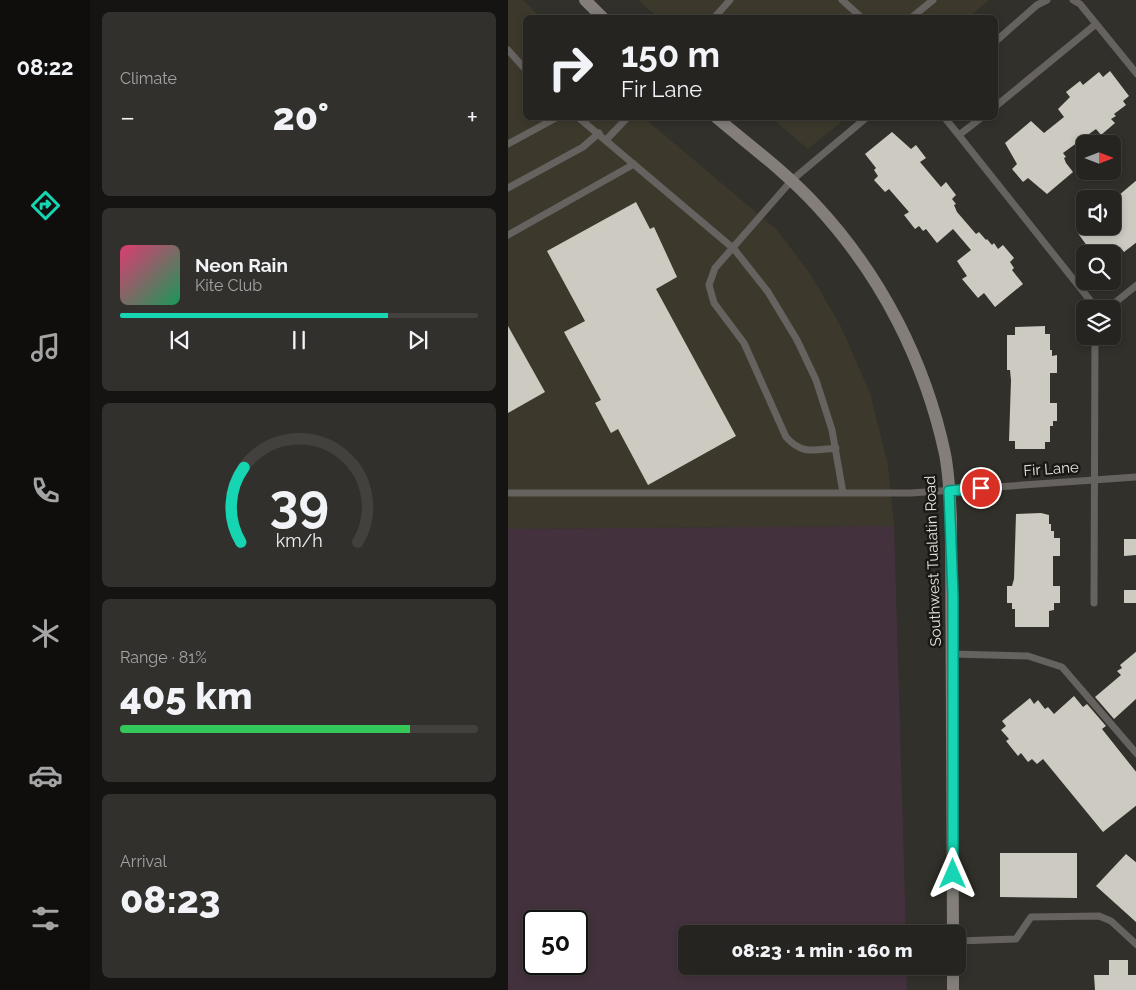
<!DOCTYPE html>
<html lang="en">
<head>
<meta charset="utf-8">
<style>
  body { margin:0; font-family:Raleway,sans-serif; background:#32302d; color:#f1f3f6; height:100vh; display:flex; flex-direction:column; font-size:19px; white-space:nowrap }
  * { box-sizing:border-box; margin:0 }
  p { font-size:16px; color:#a4a4a5 }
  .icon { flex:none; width:28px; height:28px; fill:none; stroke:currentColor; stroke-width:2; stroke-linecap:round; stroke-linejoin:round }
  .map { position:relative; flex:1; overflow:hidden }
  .details { display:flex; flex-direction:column; gap:12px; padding:12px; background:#151412; width:418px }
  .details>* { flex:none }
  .top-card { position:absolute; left:15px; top:15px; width:475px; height:105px; border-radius:8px; box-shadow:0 2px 8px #0003,0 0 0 1px #42413e; background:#262420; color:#f1f3f6; overflow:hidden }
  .needle { width:32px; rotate:90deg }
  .buttons { position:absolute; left:568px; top:135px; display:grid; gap:10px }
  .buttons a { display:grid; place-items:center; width:45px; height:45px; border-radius:8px; background:#262420; box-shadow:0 2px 8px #0003,0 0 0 1px #42413e; font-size:25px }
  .speed { position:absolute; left:15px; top:910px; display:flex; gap:10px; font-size:25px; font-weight:700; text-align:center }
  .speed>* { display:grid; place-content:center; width:65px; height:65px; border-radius:50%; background:#262420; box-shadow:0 2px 8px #0003,0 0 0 1px #42413e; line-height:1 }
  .speed .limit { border:2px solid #111; border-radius:8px; background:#fff; color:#111 }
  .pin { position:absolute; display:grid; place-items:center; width:42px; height:42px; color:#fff; margin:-21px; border:2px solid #fff; border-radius:50%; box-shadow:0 1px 5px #0007 }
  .me { position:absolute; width:55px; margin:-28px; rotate:0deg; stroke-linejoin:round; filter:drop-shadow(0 0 4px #0008) }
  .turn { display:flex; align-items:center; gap:18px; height:105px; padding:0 15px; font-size:22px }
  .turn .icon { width:65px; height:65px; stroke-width:2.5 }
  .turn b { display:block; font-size:35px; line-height:42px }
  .big { font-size:38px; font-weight:800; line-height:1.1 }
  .details .tile { flex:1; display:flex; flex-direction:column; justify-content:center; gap:8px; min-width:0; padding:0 18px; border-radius:8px; background:#32302d }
  .details .dial { align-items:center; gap:0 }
  .dial svg { height:130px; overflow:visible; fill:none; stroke:#42413e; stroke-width:7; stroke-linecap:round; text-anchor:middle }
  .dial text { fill:#f1f3f6; stroke:none }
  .song { display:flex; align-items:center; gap:15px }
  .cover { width:60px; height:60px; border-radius:8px; background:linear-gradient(135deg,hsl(340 70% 55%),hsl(150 70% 35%)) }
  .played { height:5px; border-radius:2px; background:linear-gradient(90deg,#15d5b3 75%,#42413e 75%) }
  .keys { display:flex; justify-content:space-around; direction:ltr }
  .heat { display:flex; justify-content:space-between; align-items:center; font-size:28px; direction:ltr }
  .charge { height:8px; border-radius:4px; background:linear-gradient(90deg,#34c759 81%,#42413e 0) }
  .trip { position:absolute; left:170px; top:925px; width:288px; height:50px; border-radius:8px; background:#262420; box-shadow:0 2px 8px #0003,0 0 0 1px #42413e; font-weight:800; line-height:50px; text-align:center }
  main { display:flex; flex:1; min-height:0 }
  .dock { display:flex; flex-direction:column; width:90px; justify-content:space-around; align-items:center; background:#0f0e0d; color:#a4a4a5 }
  .dock .icon { width:35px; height:35px }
  .dock .active { color:#15d5b3 }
  .dock b { font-size:22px; color:#f1f3f6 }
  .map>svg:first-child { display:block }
</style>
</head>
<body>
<main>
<nav class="dock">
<b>08:22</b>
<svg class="icon active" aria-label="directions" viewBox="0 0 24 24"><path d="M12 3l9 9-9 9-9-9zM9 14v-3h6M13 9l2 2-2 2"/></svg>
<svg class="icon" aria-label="music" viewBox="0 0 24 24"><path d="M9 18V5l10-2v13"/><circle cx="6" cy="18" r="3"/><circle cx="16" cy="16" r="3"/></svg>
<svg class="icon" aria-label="phone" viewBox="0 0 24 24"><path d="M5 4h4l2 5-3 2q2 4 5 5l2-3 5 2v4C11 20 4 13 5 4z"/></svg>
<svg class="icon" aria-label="climate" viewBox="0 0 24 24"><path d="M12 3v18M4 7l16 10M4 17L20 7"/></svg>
<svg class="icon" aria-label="car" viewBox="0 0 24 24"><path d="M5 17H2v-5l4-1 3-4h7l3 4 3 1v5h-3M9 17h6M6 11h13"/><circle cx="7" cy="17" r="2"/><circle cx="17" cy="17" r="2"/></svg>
<svg class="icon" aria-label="filters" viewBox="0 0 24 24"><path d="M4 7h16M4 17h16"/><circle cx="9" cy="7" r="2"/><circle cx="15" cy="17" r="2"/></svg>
</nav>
<section class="details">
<div class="tile"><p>Climate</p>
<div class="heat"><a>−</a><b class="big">20°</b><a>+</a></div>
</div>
<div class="tile">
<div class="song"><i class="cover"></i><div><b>Neon Rain</b><p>Kite Club</p></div></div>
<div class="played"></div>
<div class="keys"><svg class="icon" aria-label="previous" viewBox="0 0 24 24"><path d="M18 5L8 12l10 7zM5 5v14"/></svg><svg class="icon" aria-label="pause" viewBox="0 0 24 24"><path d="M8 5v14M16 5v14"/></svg><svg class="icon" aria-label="next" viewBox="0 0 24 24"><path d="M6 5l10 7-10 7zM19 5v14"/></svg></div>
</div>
<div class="tile dial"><svg viewBox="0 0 100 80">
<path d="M14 69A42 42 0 1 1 86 69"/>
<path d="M14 69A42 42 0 0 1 16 23" stroke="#15d5b3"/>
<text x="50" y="56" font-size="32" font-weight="700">39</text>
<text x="50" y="72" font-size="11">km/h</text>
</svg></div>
<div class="tile"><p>Range · 81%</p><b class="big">405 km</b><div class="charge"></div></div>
<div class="tile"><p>Arrival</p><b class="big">08:23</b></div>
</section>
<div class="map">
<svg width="629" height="990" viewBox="0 0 629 990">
  <rect width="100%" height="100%" fill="#32302a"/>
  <!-- built -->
  <path fill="#3c392c" d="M0,0H15L32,17L18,18V118H136L269,230L303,275L333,327L362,393L380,465L386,526L0,529Z
    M130,0H481L460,18L150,17Z
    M264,118H338L300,149Z"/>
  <!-- industrial -->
  <path fill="#43323d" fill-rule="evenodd" d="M386,526L398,934H179V966H398L399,990H0V529ZM26,921H69V964H26Z"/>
  <!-- building -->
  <path fill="#cccac1" d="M602,71L621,96L615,101L618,105L606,114L608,116L603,119L607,123L593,135L588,129L555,153L558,157L556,158L558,163L565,172L539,194L520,178L515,182L504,169L509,164L497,143L523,121L536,133L556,117L550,109L562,97L558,92L572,81L575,85L591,72L595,77Z
    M384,132L403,149L408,145L418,158L412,162L433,187L438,182L448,195L444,199L448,204L446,205L449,212L468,234L471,232L478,240L479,239L484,245L486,243L490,249L495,245L506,258L502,262L506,268L504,270L515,284L487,307L476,293L470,298L454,279L459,276L449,261L463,250L445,229L429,243L418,229L415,231L411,226L407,229L396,215L401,212L381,189L377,192L366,180L370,176L366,170L368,168L357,154Z
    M629,180V242L616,252L612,247L607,252L603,248L596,254H585L569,232L576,226H604V201Z
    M128,202L142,229L146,227L169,277L148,289L228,436L140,485L110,429L103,433L87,403L93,400L56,332L77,321L39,251Z
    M0,326L37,392L0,413Z
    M537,326V334H542V350H544V356L549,355V373H542V403H549V421H545V426H542V442H537V449H507V441H501L503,380L502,370H499V335H507V327Z
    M533,513L541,515V524H543V531H546V538H552V556H545V586H552V603H546V610L541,611V627H507V609H504V603H499V586H504L506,579L508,514Z
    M616,539H629V555L616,556Z
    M616,590H629V603H616Z
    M629,651V698L606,719L587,697L613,675L609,671L614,668L612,665Z
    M566,696L575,707L579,704L598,726L594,729L629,773V805L595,832L535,759L529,764L524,759L520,762L513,753L510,756L498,741L501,739L493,730L498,726L494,721L522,698L526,704L530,700L537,709L540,707L546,714Z
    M492,853H569V898L492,897Z
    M618,854L629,863V923L588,886Z
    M601,960H620V975H629V990H587L586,975H601Z"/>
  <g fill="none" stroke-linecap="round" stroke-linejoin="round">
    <!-- lane -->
    <path stroke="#656260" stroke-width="7" d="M334,0L354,18
      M565,0L572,4L629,74
      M206,18L222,0
      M403,18L425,0
      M488,41L529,5L539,0
      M0,50L18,70
      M488,106L588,24
      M71,118L226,249L260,292L289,340L308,380L324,430L335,493
      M437,118L589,309
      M451,135L473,118
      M99,139L119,118
      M0,144L48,118
      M0,188L75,147L91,133
      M0,235L126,164
      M599,309L629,285
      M328,448C306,450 294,455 278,437L236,343L206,303L201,285L207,268L284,180L358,118
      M0,493H403L629,477
      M586,603L587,336
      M445,654L520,656L554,667L629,754
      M449,941L508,939L523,917L591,916L603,921L629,945"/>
    <!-- secondary -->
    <path stroke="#837e7a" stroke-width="12" d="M77,0L95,18
      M209,118C242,146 279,173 308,205C373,275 417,361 437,454C441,475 442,497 443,518L445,934
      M445,966V990"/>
  </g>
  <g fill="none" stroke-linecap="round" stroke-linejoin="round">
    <defs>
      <path id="route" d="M445,874V595L441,491L473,488"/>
    </defs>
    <!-- route casing -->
    <use href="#route" stroke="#0e8a74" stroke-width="12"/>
    <!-- route -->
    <use href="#route" stroke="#15d5b3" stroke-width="9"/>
  </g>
  <g text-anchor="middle" stroke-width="5" stroke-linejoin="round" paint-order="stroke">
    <!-- street labels -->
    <g font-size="15" fill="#e5e4e0" stroke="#191815">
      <text transform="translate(543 469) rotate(-4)" y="5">Fir Lane</text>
      <text transform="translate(425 561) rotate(-92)" y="5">Southwest Tualatin Road</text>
    </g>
  </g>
</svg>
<div class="buttons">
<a><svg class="needle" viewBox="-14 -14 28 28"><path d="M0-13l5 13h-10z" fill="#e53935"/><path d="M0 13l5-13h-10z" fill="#a4a4a5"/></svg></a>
<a><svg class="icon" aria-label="sound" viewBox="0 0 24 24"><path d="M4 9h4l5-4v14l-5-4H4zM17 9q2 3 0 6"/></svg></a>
<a><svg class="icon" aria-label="search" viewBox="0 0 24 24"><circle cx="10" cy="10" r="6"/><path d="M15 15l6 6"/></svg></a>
<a><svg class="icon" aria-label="layers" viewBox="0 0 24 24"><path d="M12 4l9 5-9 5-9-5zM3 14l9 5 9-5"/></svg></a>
</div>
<div class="speed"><div class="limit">50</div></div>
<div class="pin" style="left:473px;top:488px;background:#d93025"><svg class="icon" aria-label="arrive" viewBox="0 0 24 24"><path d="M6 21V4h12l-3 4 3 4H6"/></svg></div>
<svg class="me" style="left:445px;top:874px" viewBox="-20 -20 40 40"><path d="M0-17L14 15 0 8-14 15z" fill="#15d5b3" stroke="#fff" stroke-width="4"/></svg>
<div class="trip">08:23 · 1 min · 160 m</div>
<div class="top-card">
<div class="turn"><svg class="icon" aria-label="right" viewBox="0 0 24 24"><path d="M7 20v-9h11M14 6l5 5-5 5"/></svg><div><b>150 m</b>Fir Lane</div></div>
</div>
</div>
</main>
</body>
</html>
